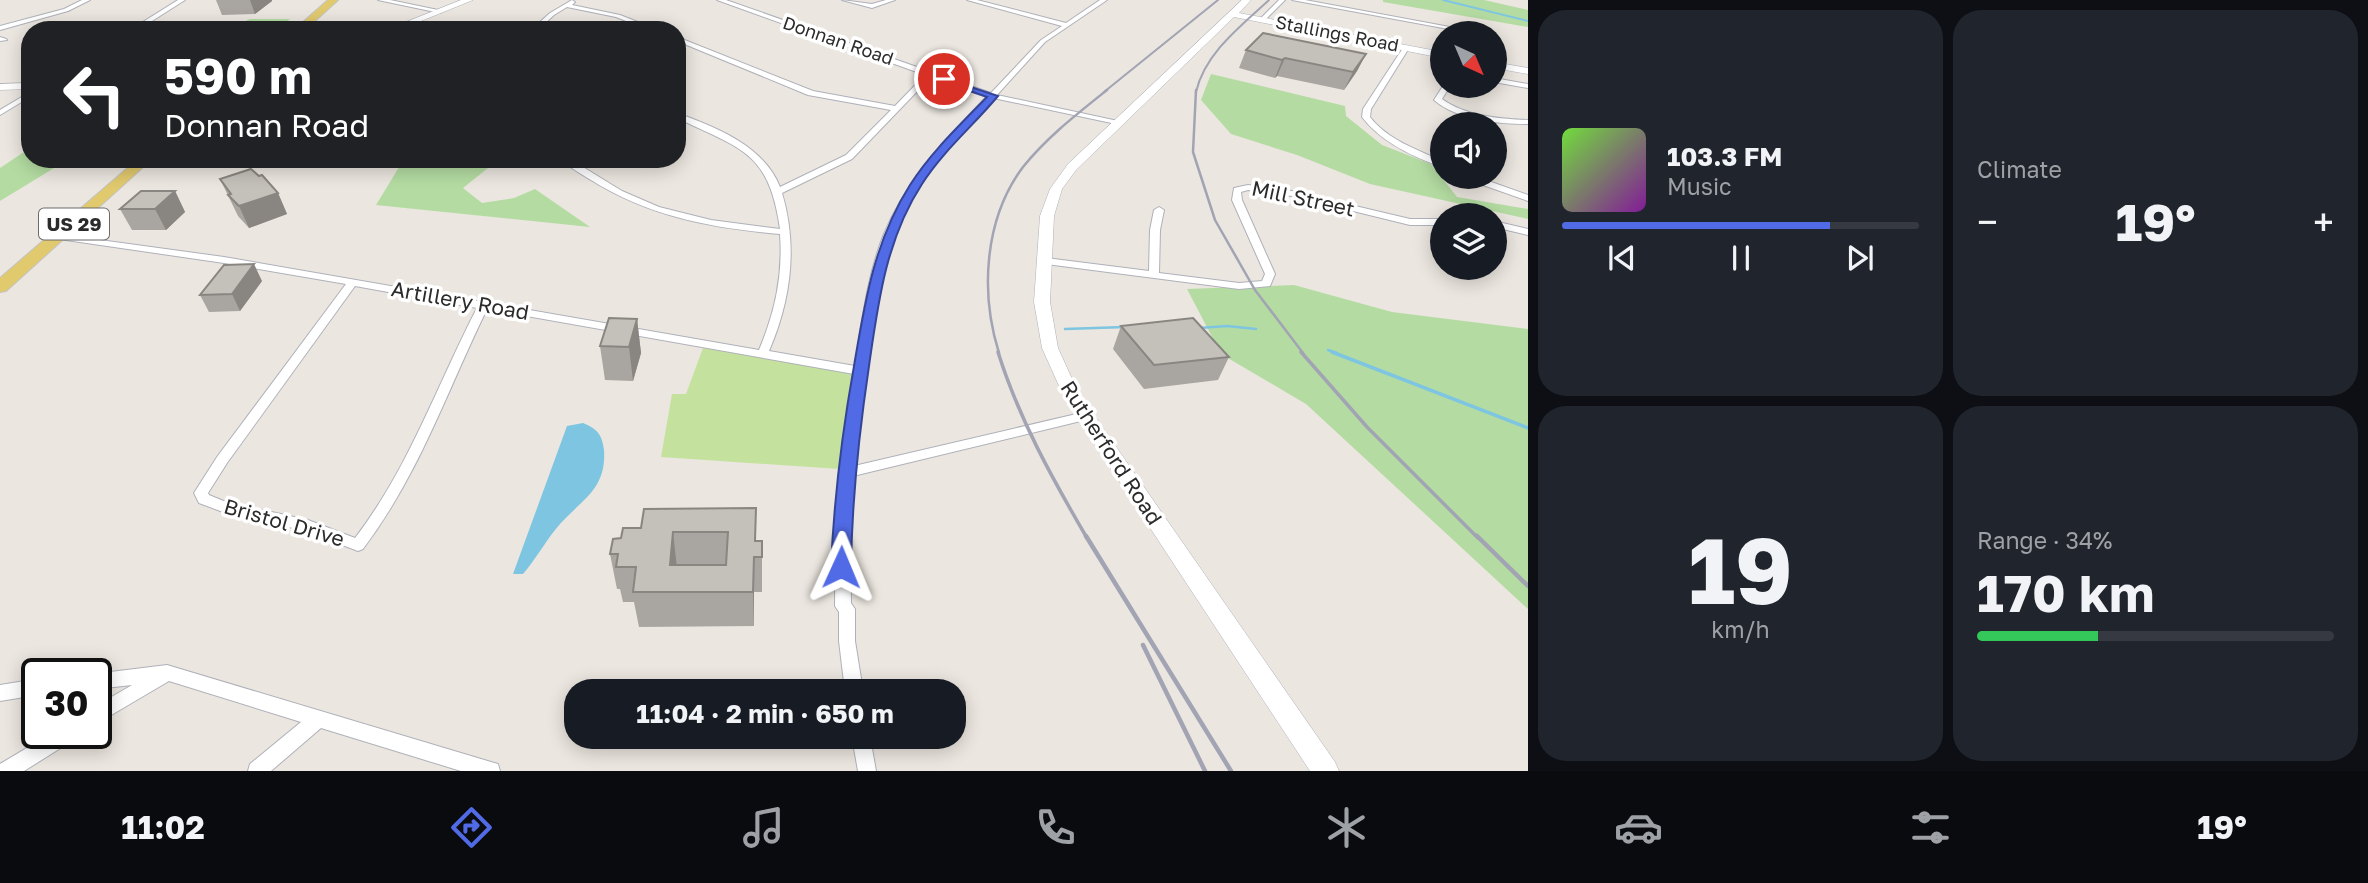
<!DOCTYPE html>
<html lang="en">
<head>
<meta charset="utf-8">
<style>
  body { margin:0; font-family:"Golos Text",sans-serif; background:#20242c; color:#f1f3f6; height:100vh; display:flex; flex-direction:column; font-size:26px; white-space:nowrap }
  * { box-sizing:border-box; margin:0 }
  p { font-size:23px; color:#9ea1a6 }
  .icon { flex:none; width:38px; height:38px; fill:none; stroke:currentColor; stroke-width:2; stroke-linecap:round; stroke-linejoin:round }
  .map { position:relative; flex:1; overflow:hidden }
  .details { display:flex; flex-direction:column; gap:10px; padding:10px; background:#0d0f14; width:840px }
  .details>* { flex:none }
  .banner { position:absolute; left:21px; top:21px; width:665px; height:147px; border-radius:28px; box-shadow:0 4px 18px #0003; background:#202124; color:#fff; overflow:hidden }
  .needle { width:46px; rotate:136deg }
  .buttons { position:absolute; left:1430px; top:21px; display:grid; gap:14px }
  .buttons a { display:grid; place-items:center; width:77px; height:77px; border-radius:50%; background:#171b24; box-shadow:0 4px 18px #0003; font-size:35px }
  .speed { position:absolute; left:21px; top:658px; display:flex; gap:14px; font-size:35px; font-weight:700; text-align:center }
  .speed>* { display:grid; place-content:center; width:91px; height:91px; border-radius:50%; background:#171b24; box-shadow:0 4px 18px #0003; line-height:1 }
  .speed .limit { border:4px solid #111; border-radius:10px; background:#fff; color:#111 }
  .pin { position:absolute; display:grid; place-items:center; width:60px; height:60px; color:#fff; margin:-30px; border:4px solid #fff; border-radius:50%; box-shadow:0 2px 7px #0007 }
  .me { position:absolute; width:77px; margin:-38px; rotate:1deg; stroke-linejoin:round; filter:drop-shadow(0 0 5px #0008) }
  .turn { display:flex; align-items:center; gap:24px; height:147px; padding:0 28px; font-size:32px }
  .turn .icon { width:91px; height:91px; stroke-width:2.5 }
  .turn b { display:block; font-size:49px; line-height:60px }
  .big { font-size:52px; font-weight:700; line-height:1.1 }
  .details .widget { flex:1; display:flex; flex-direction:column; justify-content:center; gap:10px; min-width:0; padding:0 24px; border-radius:28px; background:#20242c }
  .details .dial { align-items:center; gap:0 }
  .dial b { font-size:91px; line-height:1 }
  .song { display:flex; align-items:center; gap:21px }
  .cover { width:84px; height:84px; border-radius:10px; background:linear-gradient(135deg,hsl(100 70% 55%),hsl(290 70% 35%)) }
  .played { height:7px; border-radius:4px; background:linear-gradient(90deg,#516ae6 75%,#363941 75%) }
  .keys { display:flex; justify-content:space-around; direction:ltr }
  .heat { display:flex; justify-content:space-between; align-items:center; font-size:38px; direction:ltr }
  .charge { height:10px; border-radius:5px; background:linear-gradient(90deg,#34c759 34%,#363941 0) }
  .details .tiles { flex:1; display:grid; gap:10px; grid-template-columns:repeat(2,1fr) }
  .trip { position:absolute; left:564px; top:679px; width:402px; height:70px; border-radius:28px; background:#171b24; box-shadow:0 4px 18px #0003; font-weight:700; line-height:70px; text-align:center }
  .dock { display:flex; height:112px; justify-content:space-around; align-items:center; background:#090b0e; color:#9ea1a6 }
  .dock .icon { width:49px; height:49px }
  .dock .on { color:#516ae6 }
  .dock b { font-size:32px; color:#f1f3f6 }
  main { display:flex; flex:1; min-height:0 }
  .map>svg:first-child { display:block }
</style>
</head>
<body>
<main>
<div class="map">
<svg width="1528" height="771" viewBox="0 0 1528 771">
  <rect width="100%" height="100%" fill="#ebe6df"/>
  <!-- green -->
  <path fill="#b4dca2" d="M1383,0H1484L1528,10V27L1383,2Z
    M250,19H290L278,30H225Z
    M1211,74L1345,106L1346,116L1382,145L1431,164L1457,197L1528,209V219L1370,184L1297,155L1231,134L1201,100Z
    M30,148V159H73L64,162L0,201V168Z
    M404,159L501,162L488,168L463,188L482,203L514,198L535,189L590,227L376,205Z
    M1294,285L1392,312L1528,329V609L1306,404L1221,354L1187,289Z"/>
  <!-- pitch -->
  <path fill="#c4e29e" d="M703,348L851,366L852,392L840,469L661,457L672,394H686Z"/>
  <!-- water -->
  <path fill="#7ec5e1" d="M583,423C598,429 602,435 604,450C607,492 578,501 555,530C544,544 535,560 523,574H513L567,426Z"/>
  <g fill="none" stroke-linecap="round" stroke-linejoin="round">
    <!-- stream-far2 -->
    <path stroke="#7ec5e1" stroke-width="2" d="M1443,0L1528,21"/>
    <!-- stream-far1 -->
    <path stroke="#7ec5e1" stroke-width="2.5" d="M1199,328L1227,326L1256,329
      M1065,329L1125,327
      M1328,350L1337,353"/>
    <!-- stream -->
    <path stroke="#7ec5e1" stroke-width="3.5" d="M1332,352L1528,428"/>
    <defs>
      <path id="street" d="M82,0H90L68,11L0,30V26L64,9Z
        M178,0H185L138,30H130Z
        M378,0H390L443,11L440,13Z
        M572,0L575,2L572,5L620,15L658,30H649L616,17L567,7L554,15L538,30H531L550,13Z
        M717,0H726L991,93L1041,40L1062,26L967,0H977L1066,23L1100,0H1107L1045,42L997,95L1118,121L1122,123L1121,125L993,98L945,151L919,185L894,234L878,290L854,466L1085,412L1091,416L1085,420L853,476L850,501L851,603L855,609V641L863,691H845L839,641V612L835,606L836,501L854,374L487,309C446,393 420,473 363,549L358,551L306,531L223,512L199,503L194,493L217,457L346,284L224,263L59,239L54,236L56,234L224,257L759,350C775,312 783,276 780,234C712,228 650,217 591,180C581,174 569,167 560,159H570L622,191L659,207L711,220L780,229C769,151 741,149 677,118V113C716,127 764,146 780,187L846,155L891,110L808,95L677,41V37L813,91L895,106L925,75ZM931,77L987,96C948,138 906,180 884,234C867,276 862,322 855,366L769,351C791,300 798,247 782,193L852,159ZM355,286L477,308C437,385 409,468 355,538L308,520L226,502L209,495L208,493L227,463Z
        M842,0L872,4L886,0H895L872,8Z
        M1279,0H1285L1264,21H1260V19Z
        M1292,0H1305L1482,33H1470Z
        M0,37L6,39L7,40L0,41Z
        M1406,46L1409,48L1371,109L1370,117C1388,140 1416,149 1442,161V167C1413,157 1381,142 1362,117L1363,109L1403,48Z
        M1494,78L1528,84V88L1494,82Z
        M1443,86H1450L1442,99C1465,116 1500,119 1528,120V124C1499,124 1457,120 1434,100Z
        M30,92V97L0,115V110Z
        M1465,177H1477L1528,195V201L1466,179Z
        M1248,185L1292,191L1410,219H1442V225H1410L1292,196L1248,190L1241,192L1242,200L1275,274L1270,286L1239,289L1046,264L1041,261L1046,258L1149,271L1150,230L1154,210L1159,207L1164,210L1160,230L1159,273L1239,283L1262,281L1265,274L1232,200L1234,188Z
        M1494,221L1528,229V235L1494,227Z
        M167,665L491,762L498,764L500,771H461L321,728L271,771H248L250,764L301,722L169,681L96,724V706L132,685L96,689V674H94Z
        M37,679V695L0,701V685Z
        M52,733H78L75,739L24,771H0V764Z
        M852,737H870L876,771H858Z"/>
      <path id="secondary" d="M461,0H473L399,30H386Z
        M1242,0H1251L1239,13L1442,52V58L1234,17L1076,170L1062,189L1054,216L1050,302L1058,348L1078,392L1335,762L1339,771H1310L1064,397L1042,348L1034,302L1040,216L1050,189L1068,164Z
        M1494,62L1528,68V74L1494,68Z
        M30,83V89L0,90V84Z"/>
      <path id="primary" d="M328,0H338L305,30H294Z
        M138,159H152L6,291L0,292V278Z"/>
    </defs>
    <!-- street casing -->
    <use href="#street" stroke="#afb1ba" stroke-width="2"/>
    <!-- secondary casing -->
    <use href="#secondary" stroke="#afb1ba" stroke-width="1"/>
    <!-- primary casing -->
    <use href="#primary" stroke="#c4c4c4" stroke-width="2"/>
    <!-- street -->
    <use href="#street" fill="#fff" fill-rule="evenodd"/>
    <!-- secondary -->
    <use href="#secondary" fill="#fff" fill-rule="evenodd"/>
    <!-- primary -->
    <use href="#primary" fill="#e1c96e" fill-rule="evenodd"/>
    <!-- rail-far3 -->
    <path stroke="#a2a4b3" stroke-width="2" d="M1104,92L1218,0
      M1196,92C1205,53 1241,26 1269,0"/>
    <!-- rail-far2 -->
    <path stroke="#a2a4b3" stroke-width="2.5" d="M1196,90L1193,152L1215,220L1255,290L1303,353
      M999,353C980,293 984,219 1023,167C1047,137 1077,114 1107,90"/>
    <!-- rail-far1 -->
    <path stroke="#a2a4b3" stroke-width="3.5" d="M998,352C1019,419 1052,478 1087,538
      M1301,352L1367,427L1478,538"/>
    <!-- rail -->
    <path stroke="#a2a4b3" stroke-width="4.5" d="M1086,536L1231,771
      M1477,536L1528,586
      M1143,645L1205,771"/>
  </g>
  <!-- wall -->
  <path fill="#a9a5a0" d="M216,0H272V1L255,14L222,15Z
    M1246,50L1366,54L1357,71L1344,90L1277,76L1275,78L1239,68Z
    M220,179L278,193L287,214L249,228L238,216Z
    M175,191L185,212L166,230H132L120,209Z
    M262,281L240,311L209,312L200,295Z
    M637,319L641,353L633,381L605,380L600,346Z
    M1121,326L1229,357L1218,380L1144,389L1113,349Z
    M756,508V541H762V592H754V626L639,627L634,602H623L620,589H617L610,554L621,538L641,528Z"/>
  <!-- shaded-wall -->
  <path fill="#898682" d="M250,0H272V1L255,14Z
    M1366,54L1357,71L1344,90L1353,72Z
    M1285,58L1277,76L1275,78L1282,60Z
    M175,191L185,212L166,230L155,209Z
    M278,193L287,214L249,228L239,206Z
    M254,264L262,281L240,311L232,294Z
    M637,319L641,353L633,381L629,347Z
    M673,532L677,568L670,565Z
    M754,557V626L753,592Z"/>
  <!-- building -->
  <path fill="#c4c0ba" stroke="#898682" stroke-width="2" fill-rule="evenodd" d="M1263,33L1366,54L1353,72L1285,58L1282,60L1246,50Z
    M251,169L259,176L262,175L278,193L239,206L228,195L231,194L220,179Z
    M141,191H175L155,209H120Z
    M254,264L232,294L200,295L224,265Z
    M609,318L637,319L629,347L600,346Z
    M1193,318L1229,357L1154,365L1121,326Z
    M756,508L755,541H762V557H754L753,592H633L636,567H616L618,554H610L613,539L621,538L623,528H641L644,509ZM673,532H728L726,565H670Z"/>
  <!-- route -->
  <path fill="#516ae6" stroke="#354596" stroke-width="2" d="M941,77L998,96C973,126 943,151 922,184C886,239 878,303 869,366C859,433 852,499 851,567L848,572L841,575L834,572L831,567C834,499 842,433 854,366C865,301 874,242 910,185C931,152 960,125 987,97L941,81Z"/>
  <g text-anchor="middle" stroke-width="7" stroke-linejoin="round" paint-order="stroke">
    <!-- far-street labels -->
    <g font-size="18" fill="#2b2b2b" stroke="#fff">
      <text transform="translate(1337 34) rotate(11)" y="6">Stallings Road</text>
      <text transform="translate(838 41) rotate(19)" y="6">Donnan Road</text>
    </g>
    <!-- shield labels -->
    <rect fill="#fff" stroke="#6b6b6b" stroke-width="2" x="39" y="208.5" width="70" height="31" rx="5"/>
    <g font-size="19" font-weight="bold" fill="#2b2b2b">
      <text x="74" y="231">US 29</text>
    </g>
    <!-- street labels -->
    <g font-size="21" fill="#2b2b2b" stroke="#fff">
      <text transform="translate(1303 199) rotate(12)" y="7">Mill Street</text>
      <text transform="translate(460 301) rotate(10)" y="7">Artillery Road</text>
      <text transform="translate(1111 453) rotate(57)" y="7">Rutherford Road</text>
      <text transform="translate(284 523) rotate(16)" y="7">Bristol Drive</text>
    </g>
  </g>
</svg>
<div class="buttons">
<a><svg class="needle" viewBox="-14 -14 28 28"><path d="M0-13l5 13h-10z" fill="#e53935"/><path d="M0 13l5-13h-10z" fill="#9ea1a6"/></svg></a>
<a><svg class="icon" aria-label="sound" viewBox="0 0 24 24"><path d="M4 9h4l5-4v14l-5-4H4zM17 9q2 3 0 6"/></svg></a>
<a><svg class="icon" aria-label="layers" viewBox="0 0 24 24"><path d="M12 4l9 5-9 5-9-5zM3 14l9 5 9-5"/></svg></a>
</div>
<div class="speed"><div class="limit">30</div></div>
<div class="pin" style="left:944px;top:79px;background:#d93025"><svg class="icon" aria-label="arrive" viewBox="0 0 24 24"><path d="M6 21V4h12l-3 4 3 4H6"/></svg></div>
<svg class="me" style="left:841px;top:567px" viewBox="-20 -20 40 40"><path d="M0-17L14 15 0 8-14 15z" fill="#516ae6" stroke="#fff" stroke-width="4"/></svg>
<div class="trip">11:04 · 2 min · 650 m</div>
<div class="banner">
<div class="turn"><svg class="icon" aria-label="left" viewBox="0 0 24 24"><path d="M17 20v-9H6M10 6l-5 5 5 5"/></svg><div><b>590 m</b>Donnan Road</div></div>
</div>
</div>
<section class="details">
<div class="tiles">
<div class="widget">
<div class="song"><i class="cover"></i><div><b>103.3 FM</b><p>Music</p></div></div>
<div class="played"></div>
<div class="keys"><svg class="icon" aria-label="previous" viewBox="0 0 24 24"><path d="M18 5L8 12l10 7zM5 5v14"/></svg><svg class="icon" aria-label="pause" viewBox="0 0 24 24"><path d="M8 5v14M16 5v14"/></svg><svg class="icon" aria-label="next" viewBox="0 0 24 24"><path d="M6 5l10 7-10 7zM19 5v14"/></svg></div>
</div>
<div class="widget"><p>Climate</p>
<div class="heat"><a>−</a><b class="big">19°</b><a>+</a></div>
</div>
<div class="widget dial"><b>19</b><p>km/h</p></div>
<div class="widget"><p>Range · 34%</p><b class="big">170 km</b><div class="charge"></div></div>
</div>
</section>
</main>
<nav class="dock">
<b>11:02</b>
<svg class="icon on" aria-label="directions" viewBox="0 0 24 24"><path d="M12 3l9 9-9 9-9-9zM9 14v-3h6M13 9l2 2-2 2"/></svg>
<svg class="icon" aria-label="music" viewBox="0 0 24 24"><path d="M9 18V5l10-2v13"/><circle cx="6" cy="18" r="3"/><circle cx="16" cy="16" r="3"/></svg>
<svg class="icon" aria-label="phone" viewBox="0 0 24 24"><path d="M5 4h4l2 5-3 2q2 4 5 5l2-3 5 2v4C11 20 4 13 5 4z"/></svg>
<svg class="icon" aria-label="climate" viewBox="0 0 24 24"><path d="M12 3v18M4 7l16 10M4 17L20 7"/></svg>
<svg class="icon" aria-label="car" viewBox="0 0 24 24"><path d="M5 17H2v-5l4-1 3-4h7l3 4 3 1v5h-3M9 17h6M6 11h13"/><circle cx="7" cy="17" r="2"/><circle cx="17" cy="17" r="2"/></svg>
<svg class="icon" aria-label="filters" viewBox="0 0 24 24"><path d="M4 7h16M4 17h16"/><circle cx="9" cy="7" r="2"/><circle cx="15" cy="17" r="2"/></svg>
<b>19°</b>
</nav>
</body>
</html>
